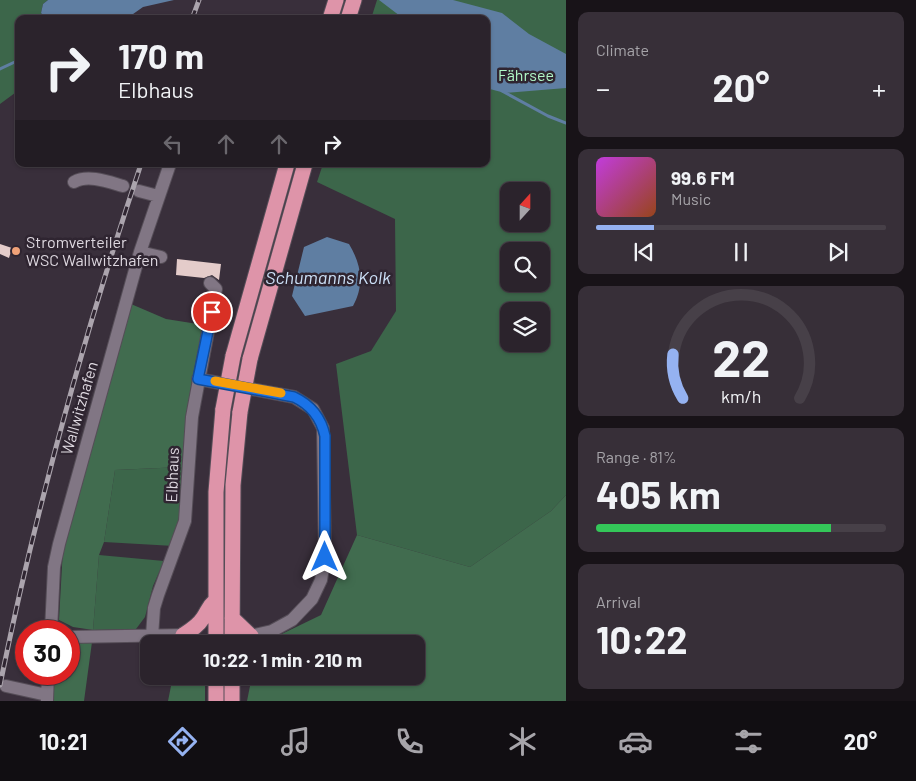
<!DOCTYPE html>
<html lang="en">
<head>
<meta charset="utf-8">
<style>
  body { margin:0; font-family:Barlow,sans-serif; background:#372f38; color:#f1f3f6; height:100vh; display:flex; flex-direction:column; font-size:19px; white-space:nowrap }
  * { box-sizing:border-box; margin:0 }
  p { font-size:16px; color:#a6a4a9 }
  .icon { flex:none; width:28px; height:28px; fill:none; stroke:currentColor; stroke-width:2; stroke-linecap:round; stroke-linejoin:round }
  .map { position:relative; flex:1; overflow:hidden }
  .side { display:flex; flex-direction:column; gap:12px; padding:12px; background:#181318; width:350px }
  .side>* { flex:none }
  .banner { position:absolute; left:15px; top:15px; width:475px; height:152px; border-radius:10px; box-shadow:0 1px 4px #0004,0 0 0 1px #474048; background:#2b232c; color:#f1f3f6; overflow:hidden }
  .needle { width:32px; rotate:21deg }
  .buttons { position:absolute; left:500px; top:182px; display:grid; gap:10px }
  .buttons a { display:grid; place-items:center; width:50px; height:50px; border-radius:10px; background:#2b232c; box-shadow:0 1px 4px #0004,0 0 0 1px #474048; font-size:25px }
  .speed { position:absolute; left:15px; top:620px; display:flex; gap:10px; font-size:25px; font-weight:700; text-align:center }
  .speed>* { display:grid; place-content:center; width:65px; height:65px; border-radius:50%; background:#2b232c; box-shadow:0 1px 4px #0004,0 0 0 1px #474048; line-height:1 }
  .speed .limit { border:8px solid #d22; background:#fff; color:#111 }
  .pin { position:absolute; display:grid; place-items:center; width:42px; height:42px; color:#fff; margin:-21px; border:2px solid #fff; border-radius:50%; box-shadow:0 1px 5px #0007 }
  .me { position:absolute; width:55px; margin:-28px; rotate:0deg; stroke-linejoin:round; filter:drop-shadow(0 0 4px #0008) }
  .turn { display:flex; align-items:center; gap:18px; height:105px; padding:0 20px; font-size:22px }
  .turn .icon { width:65px; height:65px; stroke-width:2.5 }
  .turn b { display:block; font-size:35px; line-height:42px }
  .lanes { display:flex; align-items:center; height:48px; padding:0 20px; background:#0003; justify-content:center; gap:25px; direction:ltr }
  .lanes .off { opacity:.35 }
  .big { font-size:38px; font-weight:700; line-height:1.1 }
  .side .widget { flex:1; display:flex; flex-direction:column; justify-content:center; gap:8px; min-width:0; padding:0 18px; border-radius:10px; background:#372f38 }
  .side .dial { align-items:center; gap:0 }
  .dial svg { height:130px; overflow:visible; fill:none; stroke:#474048; stroke-width:7; stroke-linecap:round; text-anchor:middle }
  .dial text { fill:#f1f3f6; stroke:none }
  .song { display:flex; align-items:center; gap:15px }
  .cover { width:60px; height:60px; border-radius:8px; background:linear-gradient(135deg,hsl(290 70% 55%),hsl(20 70% 35%)) }
  .played { height:5px; border-radius:2px; background:linear-gradient(90deg,#95b2f1 20%,#474048 20%) }
  .keys { display:flex; justify-content:space-around; direction:ltr }
  .heat { display:flex; justify-content:space-between; align-items:center; font-size:28px; direction:ltr }
  .charge { height:8px; border-radius:4px; background:linear-gradient(90deg,#34c759 81%,#474048 0) }
  .trip { position:absolute; left:140px; top:635px; width:285px; height:50px; border-radius:10px; background:#2b232c; box-shadow:0 1px 4px #0004,0 0 0 1px #474048; font-weight:700; line-height:50px; text-align:center }
  .tabs { display:flex; height:80px; justify-content:space-around; align-items:center; background:#110e12; color:#a6a4a9 }
  .tabs .icon { width:35px; height:35px }
  .tabs .current { color:#95b2f1 }
  .tabs b { font-size:22px; color:#f1f3f6 }
  main { display:flex; flex:1; min-height:0 }
  .map>svg:first-child { display:block }
</style>
</head>
<body>
<main>
<div class="map">
<svg width="566" height="701" viewBox="0 0 566 701">
  <rect width="100%" height="100%" fill="#392f3b"/>
  <!-- green -->
  <path fill="#3c664a" fill-rule="evenodd" d="M0,0H48L43,4L41,13L46,19H19V90L0,104Z
    M377,0H566V495L551,511L470,567L357,535L336,364L371,351L396,311L395,219L317,182L323,164H486V19H371ZM509,191H541V224H509ZM509,251H541V284H509ZM509,311H541V344H509Z
    M182,467L181,522L174,546L104,542L115,470Z
    M99,555L164,561L153,586L145,617L136,629L93,630Z"/>
  <!-- forest -->
  <path fill="#416c4f" d="M131,304L166,319L204,325C192,372 185,418 182,467L115,470L104,542L99,555L93,630L73,627L59,620L63,548Z
    M566,495V701H247L252,676H416V644H261L321,615L357,535L470,567L551,511Z
    M69,641L92,642L84,701H52L54,674H69Z
    M173,676H205V701H168Z"/>
  <!-- water -->
  <path fill="#5f7ea2" d="M48,0H174L143,7L126,19H46L41,13L43,4Z
    M379,0H453L502,13L529,34L566,54V88L505,93L486,88V19H404Z
    M327,237L349,244C361,264 365,284 353,306L305,316L292,296L304,247Z"/>
  <g fill="none" stroke-linecap="round" stroke-linejoin="round">
    <!-- stream -->
    <path stroke="#5f7ea2" stroke-width="3" d="M0,69L19,60
      M502,91L548,116L566,123"/>
  </g>
  <!-- building -->
  <path fill="#e4ccca" d="M0,244L12,248L9,258L0,254Z
    M177,259L221,264L219,280L212,275L204,278L176,275Z"/>
  <g fill="none" stroke-linecap="round" stroke-linejoin="round">
    <defs>
      <path id="minor" d="M74,182C88,174 109,182 123,186
        M139,191L158,196
        M140,252L161,257
        M198,379L294,397L313,409L323,428L325,557L321,580L312,599L292,620L272,631L251,636
        M51,631L54,567L59,544L140,252L170,164
        M152,636L154,608L158,595L185,521L192,417L216,289L210,283
        M69,637L183,635
        M6,686L47,695
        M47,701L48,674"/>
      <path id="highway" d="M330,19L336,0
        M348,19L354,0
        M233,356L287,164
        M250,359L305,164
        M232,618L251,636L246,644
        M183,635C191,630 198,626 203,618C208,611 208,607 215,601
        M216,644V492L223,409
        M232,644L233,485L240,412
        M216,676V701
        M232,676V701"/>
    </defs>
    <!-- minor casing -->
    <use href="#minor" stroke="#554d57" stroke-width="14"/>
    <!-- highway casing -->
    <use href="#highway" stroke="#554d57" stroke-width="17"/>
    <!-- minor -->
    <use href="#minor" stroke="#817684" stroke-width="12"/>
    <!-- highway -->
    <use href="#highway" stroke="#de94a9" stroke-width="15"/>
    <defs>
      <path id="rail" d="M192,19L199,0
        M0,685C36,508 84,335 141,164"/>
    </defs>
    <!-- rail casing -->
    <use href="#rail" stroke="#aba4ad" stroke-width="5"/>
    <!-- rail -->
    <use href="#rail" stroke="#2f2531" stroke-width="3" stroke-dasharray="9" stroke-linecap="butt"/>
    <defs>
      <path id="highway-bridge" d="M223,409L233,356
        M240,412L250,359"/>
    </defs>
    <!-- highway-bridge casing -->
    <use href="#highway-bridge" stroke="#554d57" stroke-width="17" stroke-linecap="butt"/>
    <!-- highway-bridge -->
    <use href="#highway-bridge" stroke="#de94a9" stroke-width="15"/>
  </g>
  <g fill="none" stroke-linecap="round" stroke-linejoin="round">
    <defs>
      <path id="route" d="M212,312L198,379L294,397C311,405 321,417 325,436V557"/>
    </defs>
    <!-- route casing -->
    <use href="#route" stroke="#114b97" stroke-width="12"/>
    <!-- route -->
    <use href="#route" stroke="#1a73e8" stroke-width="9"/>
    <!-- slow -->
    <path stroke="#f59e0b" stroke-width="9" d="M215,381L281,393"/>
  </g>
  <!-- markers -->
  <circle fill="#f0a278" stroke="#2f2531" stroke-width="2" cx="16" cy="251" r="5"/>
  <g text-anchor="middle" stroke-width="5" stroke-linejoin="round" paint-order="stroke">
    <!-- park labels -->
    <g font-size="16" fill="#b1f8c7" stroke="#2f2531">
      <text x="526" y="81">Fährsee</text>
    </g>
    <!-- poi labels -->
    <g font-size="16" fill="#ded8e0" stroke="#2f2531" text-anchor="start">
      <text x="26" y="248">Stromverteiler<tspan x="26" dy="18">WSC Wallwitzhafen</tspan></text>
    </g>
    <!-- street labels -->
    <g font-size="16" fill="#ded8e0" stroke="#2f2531">
      <text transform="translate(79 408) rotate(-74)" y="6">Wallwitzhafen</text>
      <text transform="translate(172 475) rotate(-88)" y="6">Elbhaus</text>
    </g>
    <!-- water labels -->
    <g font-size="18" font-style="italic" fill="#cce0f7" stroke="#2f2531">
      <text x="328" y="284">Schumanns Kolk</text>
    </g>
  </g>
</svg>
<div class="buttons">
<a><svg class="needle" viewBox="-14 -14 28 28"><path d="M0-13l5 13h-10z" fill="#e53935"/><path d="M0 13l5-13h-10z" fill="#a6a4a9"/></svg></a>
<a><svg class="icon" aria-label="search" viewBox="0 0 24 24"><circle cx="10" cy="10" r="6"/><path d="M15 15l6 6"/></svg></a>
<a><svg class="icon" aria-label="layers" viewBox="0 0 24 24"><path d="M12 4l9 5-9 5-9-5zM3 14l9 5 9-5"/></svg></a>
</div>
<div class="speed"><div class="limit">30</div></div>
<div class="pin" style="left:212px;top:312px;background:#d93025"><svg class="icon" aria-label="arrive" viewBox="0 0 24 24"><path d="M6 21V4h12l-3 4 3 4H6"/></svg></div>
<svg class="me" style="left:325px;top:557px" viewBox="-20 -20 40 40"><path d="M0-17L14 15 0 8-14 15z" fill="#1a73e8" stroke="#fff" stroke-width="4"/></svg>
<div class="trip">10:22 · 1 min · 210 m</div>
<div class="banner">
<div class="turn"><svg class="icon" aria-label="right" viewBox="0 0 24 24"><path d="M7 20v-9h11M14 6l5 5-5 5"/></svg><div><b>170 m</b>Elbhaus</div></div>
<div class="lanes"><svg class="icon off" aria-label="left" viewBox="0 0 24 24"><path d="M17 20v-9H6M10 6l-5 5 5 5"/></svg><svg class="icon off" aria-label="ahead" viewBox="0 0 24 24"><path d="M12 20V5M6 11l6-6 6 6"/></svg><svg class="icon off" aria-label="ahead" viewBox="0 0 24 24"><path d="M12 20V5M6 11l6-6 6 6"/></svg><svg class="icon" aria-label="right" viewBox="0 0 24 24"><path d="M7 20v-9h11M14 6l5 5-5 5"/></svg></div>
</div>
</div>
<section class="side">
<div class="widget"><p>Climate</p>
<div class="heat"><a>−</a><b class="big">20°</b><a>+</a></div>
</div>
<div class="widget">
<div class="song"><i class="cover"></i><div><b>99.6 FM</b><p>Music</p></div></div>
<div class="played"></div>
<div class="keys"><svg class="icon" aria-label="previous" viewBox="0 0 24 24"><path d="M18 5L8 12l10 7zM5 5v14"/></svg><svg class="icon" aria-label="pause" viewBox="0 0 24 24"><path d="M8 5v14M16 5v14"/></svg><svg class="icon" aria-label="next" viewBox="0 0 24 24"><path d="M6 5l10 7-10 7zM19 5v14"/></svg></div>
</div>
<div class="widget dial"><svg viewBox="0 0 100 80">
<path d="M14 69A42 42 0 1 1 86 69"/>
<path d="M14 69A42 42 0 0 1 8 42" stroke="#95b2f1"/>
<text x="50" y="56" font-size="32" font-weight="700">22</text>
<text x="50" y="72" font-size="11">km/h</text>
</svg></div>
<div class="widget"><p>Range · 81%</p><b class="big">405 km</b><div class="charge"></div></div>
<div class="widget"><p>Arrival</p><b class="big">10:22</b></div>
</section>
</main>
<nav class="tabs">
<b>10:21</b>
<svg class="icon current" aria-label="directions" viewBox="0 0 24 24"><path d="M12 3l9 9-9 9-9-9zM9 14v-3h6M13 9l2 2-2 2"/></svg>
<svg class="icon" aria-label="music" viewBox="0 0 24 24"><path d="M9 18V5l10-2v13"/><circle cx="6" cy="18" r="3"/><circle cx="16" cy="16" r="3"/></svg>
<svg class="icon" aria-label="phone" viewBox="0 0 24 24"><path d="M5 4h4l2 5-3 2q2 4 5 5l2-3 5 2v4C11 20 4 13 5 4z"/></svg>
<svg class="icon" aria-label="climate" viewBox="0 0 24 24"><path d="M12 3v18M4 7l16 10M4 17L20 7"/></svg>
<svg class="icon" aria-label="car" viewBox="0 0 24 24"><path d="M5 17H2v-5l4-1 3-4h7l3 4 3 1v5h-3M9 17h6M6 11h13"/><circle cx="7" cy="17" r="2"/><circle cx="17" cy="17" r="2"/></svg>
<svg class="icon" aria-label="filters" viewBox="0 0 24 24"><path d="M4 7h16M4 17h16"/><circle cx="9" cy="7" r="2"/><circle cx="15" cy="17" r="2"/></svg>
<b>20°</b>
</nav>
</body>
</html>
